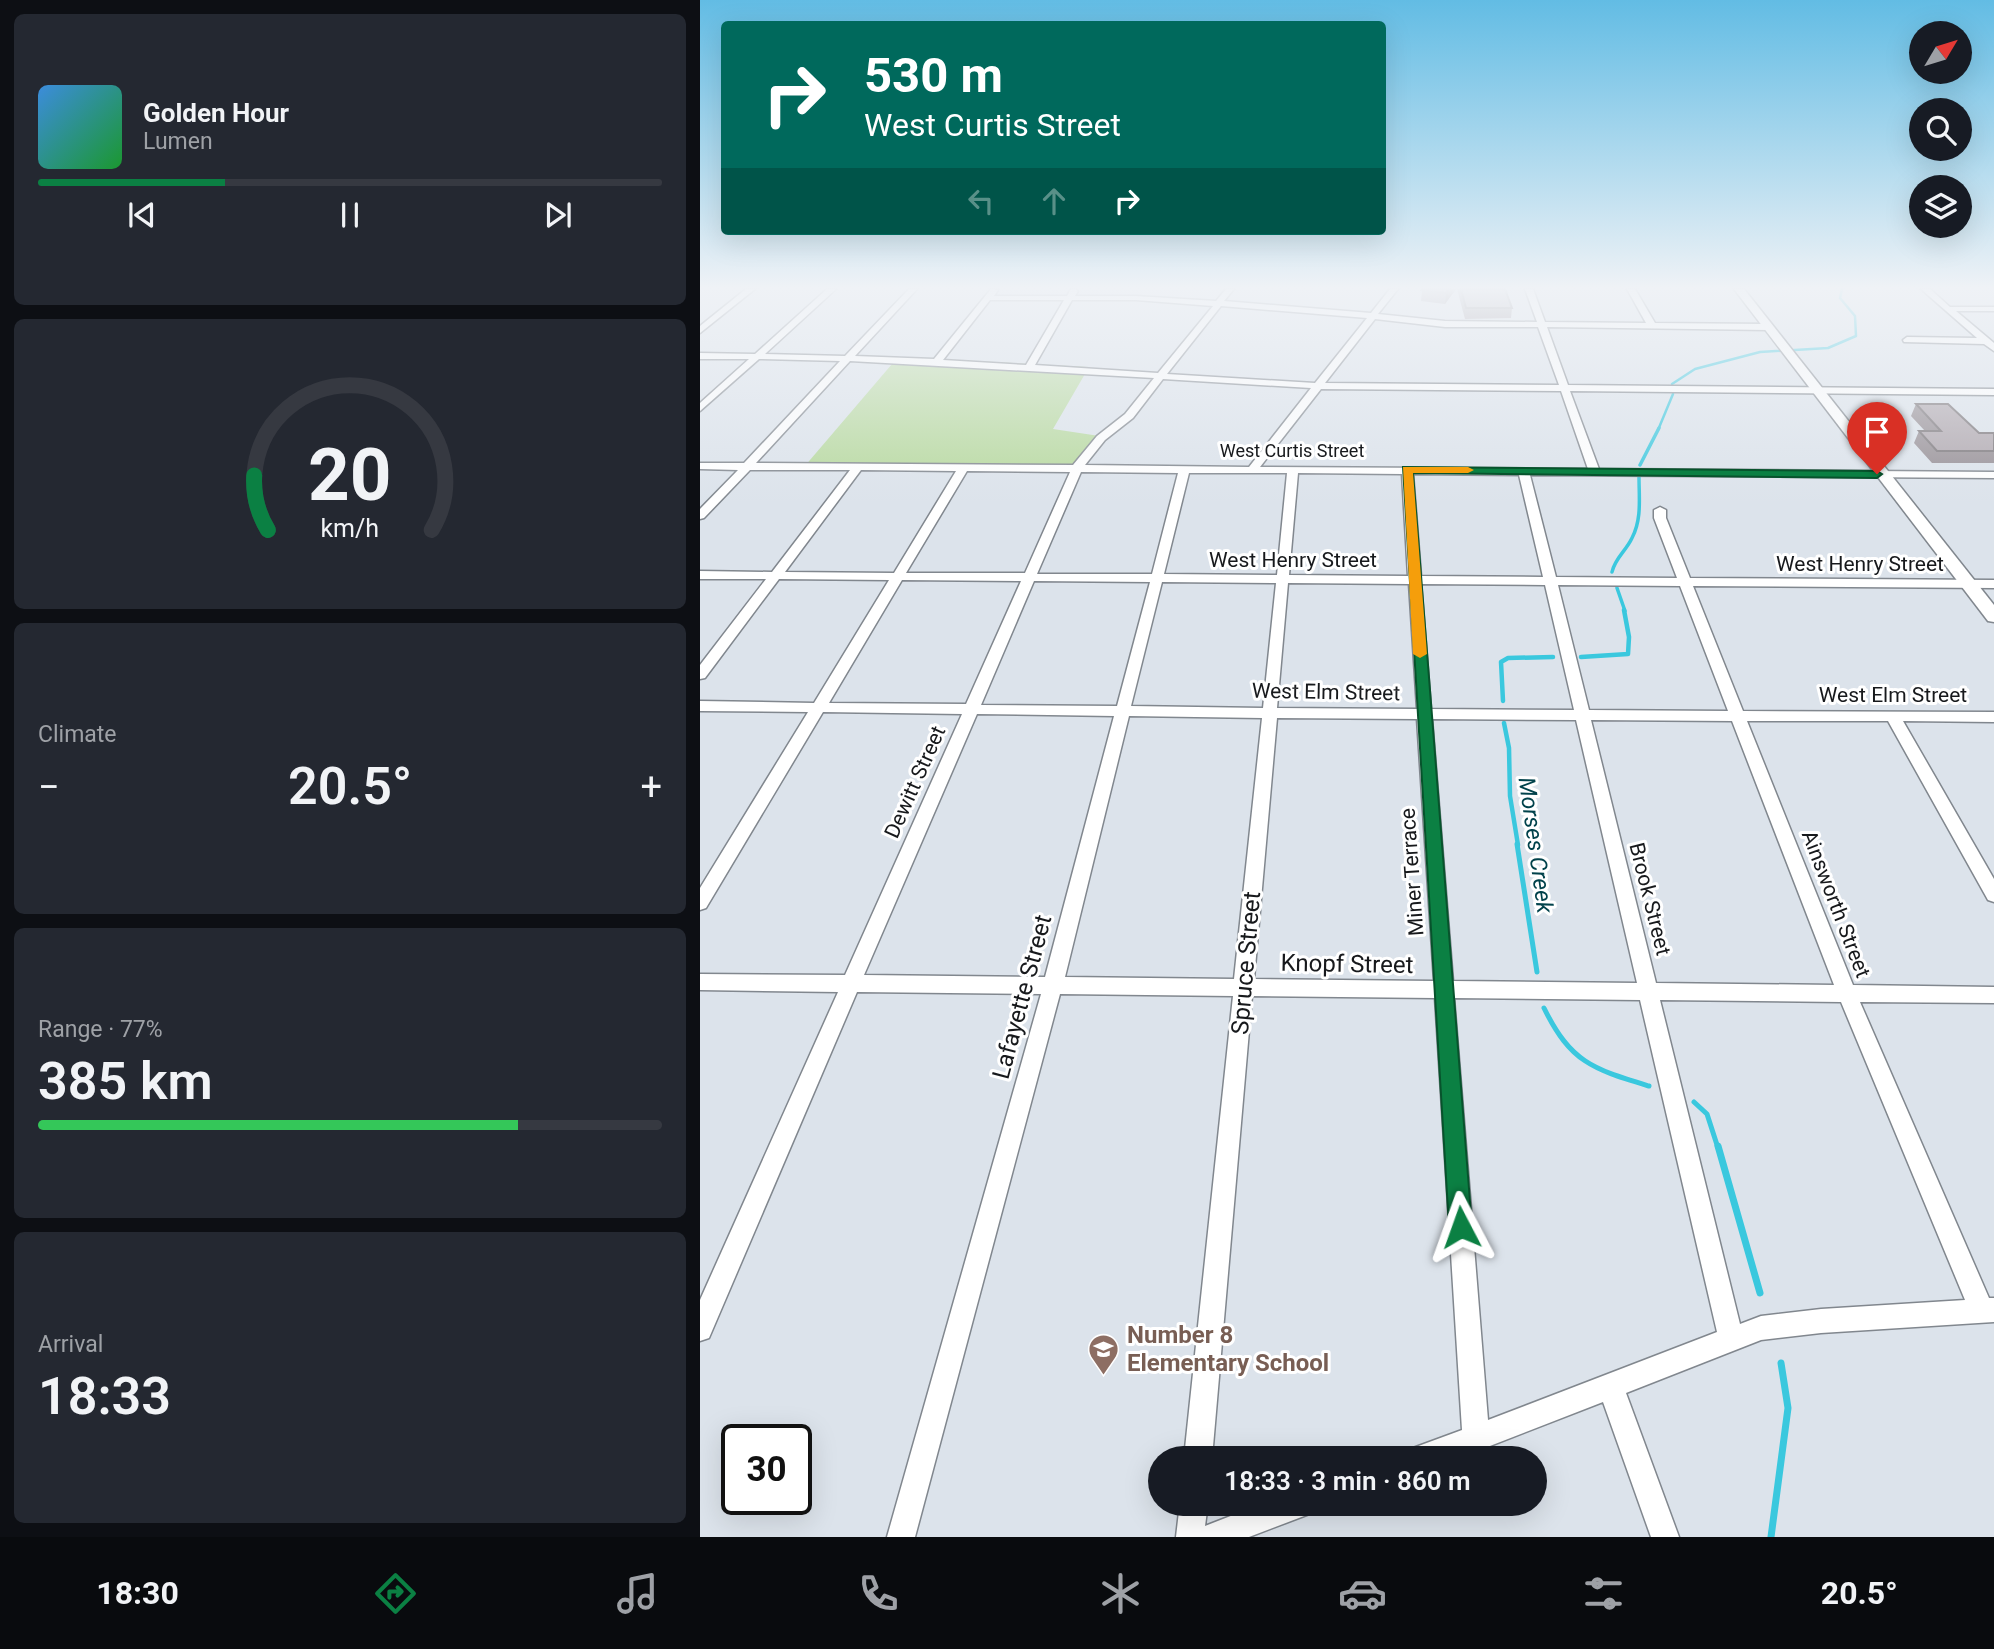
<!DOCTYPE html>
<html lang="en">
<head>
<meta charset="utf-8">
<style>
  body { margin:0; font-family:Roboto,sans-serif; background:#242831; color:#f1f3f6; height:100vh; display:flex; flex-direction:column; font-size:26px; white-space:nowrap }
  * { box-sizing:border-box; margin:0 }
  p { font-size:23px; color:#9ea1a6 }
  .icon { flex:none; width:38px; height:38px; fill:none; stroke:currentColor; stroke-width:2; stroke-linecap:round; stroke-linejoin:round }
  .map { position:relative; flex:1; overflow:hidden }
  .details { display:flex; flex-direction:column; gap:14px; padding:14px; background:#0d0f14; width:700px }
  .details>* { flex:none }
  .hud { position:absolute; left:21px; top:21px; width:665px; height:214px; border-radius:7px; box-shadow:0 7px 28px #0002; background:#00695c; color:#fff; overflow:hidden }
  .needle { width:46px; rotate:52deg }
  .buttons { position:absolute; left:1209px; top:21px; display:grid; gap:14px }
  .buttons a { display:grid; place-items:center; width:63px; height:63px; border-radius:50%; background:#171b24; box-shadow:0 7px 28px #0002; font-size:35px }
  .speed { position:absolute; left:21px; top:1424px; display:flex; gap:14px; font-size:35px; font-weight:700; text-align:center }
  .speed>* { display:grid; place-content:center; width:91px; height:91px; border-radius:50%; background:#171b24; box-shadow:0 7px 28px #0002; line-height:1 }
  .speed .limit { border:4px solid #111; border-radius:10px; background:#fff; color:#111 }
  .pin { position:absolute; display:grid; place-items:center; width:60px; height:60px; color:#fff; margin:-72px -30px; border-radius:50% 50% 50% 0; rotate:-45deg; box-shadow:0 0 7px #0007 }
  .pin .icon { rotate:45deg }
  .me { position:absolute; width:77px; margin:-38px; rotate:356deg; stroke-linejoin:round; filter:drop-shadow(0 0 5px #0008) }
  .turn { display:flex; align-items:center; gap:24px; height:147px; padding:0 28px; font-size:32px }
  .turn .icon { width:91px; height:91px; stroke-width:2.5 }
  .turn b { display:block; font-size:49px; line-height:60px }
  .lanes { display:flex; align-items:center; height:66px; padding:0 28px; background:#0003; justify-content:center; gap:35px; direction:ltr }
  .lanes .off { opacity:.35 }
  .big { font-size:52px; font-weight:600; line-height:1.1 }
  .details .widget { flex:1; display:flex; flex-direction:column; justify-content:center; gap:10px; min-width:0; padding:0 24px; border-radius:10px; background:#242831 }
  .details .dial { align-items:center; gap:0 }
  .dial svg { height:182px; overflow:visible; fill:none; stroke:#363941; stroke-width:7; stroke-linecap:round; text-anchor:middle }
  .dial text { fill:#f1f3f6; stroke:none }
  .song { display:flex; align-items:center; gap:21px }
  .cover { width:84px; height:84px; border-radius:10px; background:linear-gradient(135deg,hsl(210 70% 55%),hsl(130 70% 35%)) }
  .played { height:7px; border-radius:4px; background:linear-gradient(90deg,#0b8043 30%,#363941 30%) }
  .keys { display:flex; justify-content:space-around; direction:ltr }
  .heat { display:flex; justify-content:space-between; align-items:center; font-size:38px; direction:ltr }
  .charge { height:10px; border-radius:5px; background:linear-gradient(90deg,#34c759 77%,#363941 0) }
  .trip { position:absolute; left:448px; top:1446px; width:399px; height:70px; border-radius:35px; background:#171b24; box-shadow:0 7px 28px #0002; font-weight:600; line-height:70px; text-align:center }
  .dock { display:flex; height:112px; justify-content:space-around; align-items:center; background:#090b0e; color:#9ea1a6 }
  .dock .icon { width:49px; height:49px }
  .dock .current { color:#0b8043 }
  .dock b { font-size:32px; color:#f1f3f6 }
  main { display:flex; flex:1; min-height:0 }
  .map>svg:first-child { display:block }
</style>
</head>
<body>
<main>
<section class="details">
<div class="widget">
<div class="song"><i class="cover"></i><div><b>Golden Hour</b><p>Lumen</p></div></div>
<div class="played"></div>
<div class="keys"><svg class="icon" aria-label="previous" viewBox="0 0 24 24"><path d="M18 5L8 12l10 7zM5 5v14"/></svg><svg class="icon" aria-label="pause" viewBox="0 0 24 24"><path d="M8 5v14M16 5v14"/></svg><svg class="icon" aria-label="next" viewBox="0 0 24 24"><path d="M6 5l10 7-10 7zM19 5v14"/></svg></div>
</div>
<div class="widget dial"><svg viewBox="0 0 100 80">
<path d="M14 69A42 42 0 1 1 86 69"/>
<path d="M14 69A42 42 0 0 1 8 45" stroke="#0b8043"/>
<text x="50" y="56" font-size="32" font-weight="700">20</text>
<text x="50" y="72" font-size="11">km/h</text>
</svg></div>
<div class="widget"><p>Climate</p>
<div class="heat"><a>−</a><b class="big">20.5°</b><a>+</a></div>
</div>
<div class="widget"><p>Range · 77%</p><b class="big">385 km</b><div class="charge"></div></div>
<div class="widget"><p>Arrival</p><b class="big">18:33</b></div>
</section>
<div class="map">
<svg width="1294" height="1537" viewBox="0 0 1294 1537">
  <rect width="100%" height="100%" fill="#dce3eb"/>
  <!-- green -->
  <path fill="#b7d99e" d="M198,357L389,367L353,429L406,437L376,470L104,467Z"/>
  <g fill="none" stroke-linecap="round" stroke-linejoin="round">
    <!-- stream-far4 -->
    <path stroke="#3ac8de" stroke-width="2.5" d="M972,384L995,369L1060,352L1128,348L1156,336L1155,316L1140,298L1142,289
      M958,430L973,394"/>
    <!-- stream-far3 -->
    <path stroke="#3ac8de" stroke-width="3.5" d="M940,465L959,428
      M912,572C915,558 926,551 932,538C942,519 939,498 939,477
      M917,588L925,611"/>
    <!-- stream-far2 -->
    <path stroke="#3ac8de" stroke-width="4.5" d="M881,657L928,654L929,637L924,610
      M803,701L801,662L808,658L853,657
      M804,723L809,748L810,796L818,845"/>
    <!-- stream-far1 -->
    <path stroke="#3ac8de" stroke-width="5" d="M817,844L837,972
      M844,1008C871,1063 893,1069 949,1086
      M994,1102L1007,1114L1018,1148"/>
    <!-- stream -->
    <path stroke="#3ac8de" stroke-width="7" d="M1018,1146L1060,1293
      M1071,1537L1088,1408L1081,1363"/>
    <defs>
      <path id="minor" d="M46,289H55L0,333V326Z
        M127,289H136L65,354L145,356L209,289H217L155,356L234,359L291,289L298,290L294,296H367L371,289H375L378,291L375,296H436L516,301L526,289H534L524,301L671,313L690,289H698L678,314L745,321L837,322L825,289H833L845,322L946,323L927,289H935L955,323L1068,324L1072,327L1068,330L847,327L868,385L1294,389V395L870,391L899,469L1294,472V478L830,475L856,577L977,578L954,518V510L960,507L966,510V518L990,578L1294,580V588L993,586L1043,711L1294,712V722L1203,721L1294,879V902L1288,900L1188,721H1047L1153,985L1294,987V1003L1160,1002L1289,1298H1294V1322L1121,1333L1061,1340L926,1393L979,1537H951L903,1402L759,1458H710L713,1448L762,1430L735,998L552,996L512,1458H484L533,996L360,994L215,1537H187L341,994L157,992L9,1338L0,1341V1300L138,992L0,990V974L145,975L262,714L123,712L6,908L0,910V888L108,712L0,711V701L114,703L189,580L79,579L5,678L0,679V665L66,579H0V571L72,572L150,470H50L4,518L0,519V509L38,470L0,469V463H44L140,361L59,359L0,411V403L49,359H0V353L55,354ZM290,300H364L326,365L243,360ZM372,300H436L513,306L458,373L335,365ZM521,306L667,318L615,383L467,374ZM675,319L745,327H838L859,385L625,383ZM150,361L454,378L425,414L397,436L373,465L56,463ZM463,379L611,388L549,467L385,465L405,440L433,418ZM621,389L861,391L888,469L560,467ZM161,470L256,471L194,573L85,572ZM267,471L370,472L325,573H206ZM381,472L478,473L452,574H337ZM489,473H587L577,575L464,574ZM598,473L702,474L708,576L589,575ZM713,474L819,475L843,577L721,576ZM202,580L321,581L266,704L129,703ZM334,581L450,582L417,706L281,705ZM462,582L576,583L563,708L431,706ZM588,583L709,584L717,709L577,708ZM721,584L845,585L874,710L731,709ZM858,585L980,586L1028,711L889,710ZM277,714L414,716L345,977L164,975ZM429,716L562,718L534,979L365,977ZM577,718L717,719L734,981L554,979ZM732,719L876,720L937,983L753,981ZM891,720L1032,721L1134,985L956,983ZM754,998L940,1000L1017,1332L788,1420ZM960,1000L1141,1002L1265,1300L1121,1309L1061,1316L1040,1324Z
        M1221,289H1230L1250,307H1294V311H1256L1294,343V351L1284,344L1204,342L1203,340L1207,337L1277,338Z
        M480,1503H508L505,1526L564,1503H616L612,1513L549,1537H476Z"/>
      <path id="secondary" d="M1034,289H1044L1294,605V622L1288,621Z"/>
    </defs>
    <!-- minor casing -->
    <use href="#minor" stroke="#81878e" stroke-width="3"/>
    <!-- secondary casing -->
    <use href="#secondary" stroke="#81878e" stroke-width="3"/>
    <!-- minor -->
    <use href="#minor" fill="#fff" fill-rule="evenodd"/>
    <!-- secondary -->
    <use href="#secondary" fill="#fff" fill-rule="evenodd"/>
  </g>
  <!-- wall -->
  <path fill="#979096" d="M723,289H756L745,304L721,301L722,290Z
    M757,289H805L812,308L811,318L765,319Z
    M1216,404L1279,433H1294V463H1232L1214,443L1219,431H1225L1211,416Z"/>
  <!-- shaded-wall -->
  <path fill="#7b767a" d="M749,289H756L745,304L746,293Z"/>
  <!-- building -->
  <path fill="#b0a8af" stroke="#7b767a" stroke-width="2" d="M723,289H749L746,293L722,290Z
    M761,289H805L812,308H766Z
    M1216,404H1248L1279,433H1294V451H1237L1219,431H1241Z"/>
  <!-- sky -->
  <linearGradient id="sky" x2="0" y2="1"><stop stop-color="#62bce4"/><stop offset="0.57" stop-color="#eff2f6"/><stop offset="1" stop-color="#eff2f6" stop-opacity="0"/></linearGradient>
  <rect width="1294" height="504" fill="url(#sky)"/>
  <!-- route -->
  <path fill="#0b8043" stroke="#07532c" stroke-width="2" d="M703,467L1177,471L1182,474L1177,478L713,473L772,1227L769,1235L761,1239L752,1235L749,1227Z"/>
  <!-- slow -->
  <path fill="#f59e0b" d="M703,467H768L774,470L768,473H713L727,654L720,658L713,654Z"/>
  <!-- icons -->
  <defs>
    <symbol id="school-pin" viewBox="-11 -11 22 30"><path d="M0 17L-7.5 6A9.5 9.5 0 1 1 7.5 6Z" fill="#8d6e63" stroke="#fff"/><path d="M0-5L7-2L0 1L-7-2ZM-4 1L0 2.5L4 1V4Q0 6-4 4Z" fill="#fff"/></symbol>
  </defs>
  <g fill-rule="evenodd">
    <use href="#school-pin" x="386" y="1332" width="35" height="47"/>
  </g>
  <g text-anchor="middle" stroke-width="6" stroke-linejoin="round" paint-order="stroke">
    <!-- far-street labels -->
    <g font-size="18" fill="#17191c" stroke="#fff">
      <text x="592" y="457">West Curtis Street</text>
    </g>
    <!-- street labels -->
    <g font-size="21" fill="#17191c" stroke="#fff">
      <text x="593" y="567">West Henry Street</text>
      <text x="1160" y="571">West Henry Street</text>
      <text transform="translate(626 692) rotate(1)" y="7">West Elm Street</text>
      <text x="1193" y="702">West Elm Street</text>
      <text transform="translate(215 782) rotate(-66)" y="7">Dewitt Street</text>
      <text transform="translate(712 872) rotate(-94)" y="7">Miner Terrace</text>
      <text transform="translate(950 899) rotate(76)" y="7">Brook Street</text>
      <text transform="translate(1136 904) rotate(69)" y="7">Ainsworth Street</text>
    </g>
    <!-- water labels -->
    <g font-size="23" font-style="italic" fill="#01424b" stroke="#fff">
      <text transform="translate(836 845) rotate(82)" y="8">Morses Creek</text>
    </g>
    <!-- near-street labels -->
    <g font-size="24" fill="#17191c" stroke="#fff">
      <text transform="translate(546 963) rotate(-85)" y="8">Spruce Street</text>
      <text transform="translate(647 964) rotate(1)" y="8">Knopf Street</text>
      <text transform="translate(322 997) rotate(-75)" y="8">Lafayette Street</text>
    </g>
    <!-- near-education labels -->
    <g font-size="24" font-weight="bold" fill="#785e54" stroke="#fff" text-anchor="start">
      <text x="427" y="1343">Number 8<tspan x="427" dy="28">Elementary School</tspan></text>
    </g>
  </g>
</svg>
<div class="buttons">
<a><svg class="needle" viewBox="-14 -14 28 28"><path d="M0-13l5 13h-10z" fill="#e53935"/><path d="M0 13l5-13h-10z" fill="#9ea1a6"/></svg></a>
<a><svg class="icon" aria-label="search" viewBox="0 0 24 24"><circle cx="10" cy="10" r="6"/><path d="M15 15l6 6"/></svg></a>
<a><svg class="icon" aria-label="layers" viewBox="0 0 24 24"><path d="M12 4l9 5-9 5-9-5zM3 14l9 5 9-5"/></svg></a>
</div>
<div class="speed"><div class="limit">30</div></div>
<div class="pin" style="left:1177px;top:474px;background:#d93025"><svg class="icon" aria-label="arrive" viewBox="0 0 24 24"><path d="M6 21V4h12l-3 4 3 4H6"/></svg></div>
<svg class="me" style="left:761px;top:1227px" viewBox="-20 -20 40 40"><path d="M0-17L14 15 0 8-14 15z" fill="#0b8043" stroke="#fff" stroke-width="4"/></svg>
<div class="trip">18:33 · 3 min · 860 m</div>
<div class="hud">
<div class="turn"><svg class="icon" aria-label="right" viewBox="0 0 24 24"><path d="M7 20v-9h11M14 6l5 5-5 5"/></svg><div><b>530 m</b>West Curtis Street</div></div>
<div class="lanes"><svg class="icon off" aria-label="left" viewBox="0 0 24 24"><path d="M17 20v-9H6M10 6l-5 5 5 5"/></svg><svg class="icon off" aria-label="ahead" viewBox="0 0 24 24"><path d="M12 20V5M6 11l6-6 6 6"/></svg><svg class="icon" aria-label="right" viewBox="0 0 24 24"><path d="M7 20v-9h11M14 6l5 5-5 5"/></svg></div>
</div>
</div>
</main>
<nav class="dock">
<b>18:30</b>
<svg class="icon current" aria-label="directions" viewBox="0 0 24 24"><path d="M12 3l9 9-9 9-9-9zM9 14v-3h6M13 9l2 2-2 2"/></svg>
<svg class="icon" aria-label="music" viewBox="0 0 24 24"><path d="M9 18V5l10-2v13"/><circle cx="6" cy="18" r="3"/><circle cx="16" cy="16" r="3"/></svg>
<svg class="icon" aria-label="phone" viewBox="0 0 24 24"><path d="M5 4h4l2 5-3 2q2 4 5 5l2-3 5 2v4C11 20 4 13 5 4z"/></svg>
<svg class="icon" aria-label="climate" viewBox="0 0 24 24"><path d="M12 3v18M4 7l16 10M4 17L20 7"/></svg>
<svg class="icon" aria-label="car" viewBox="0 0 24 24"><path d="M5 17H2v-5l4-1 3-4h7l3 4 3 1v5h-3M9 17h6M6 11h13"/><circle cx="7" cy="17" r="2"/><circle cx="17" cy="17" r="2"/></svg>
<svg class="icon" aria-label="filters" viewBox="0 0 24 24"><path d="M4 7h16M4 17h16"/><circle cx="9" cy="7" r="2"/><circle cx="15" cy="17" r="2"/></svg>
<b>20.5°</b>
</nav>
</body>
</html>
